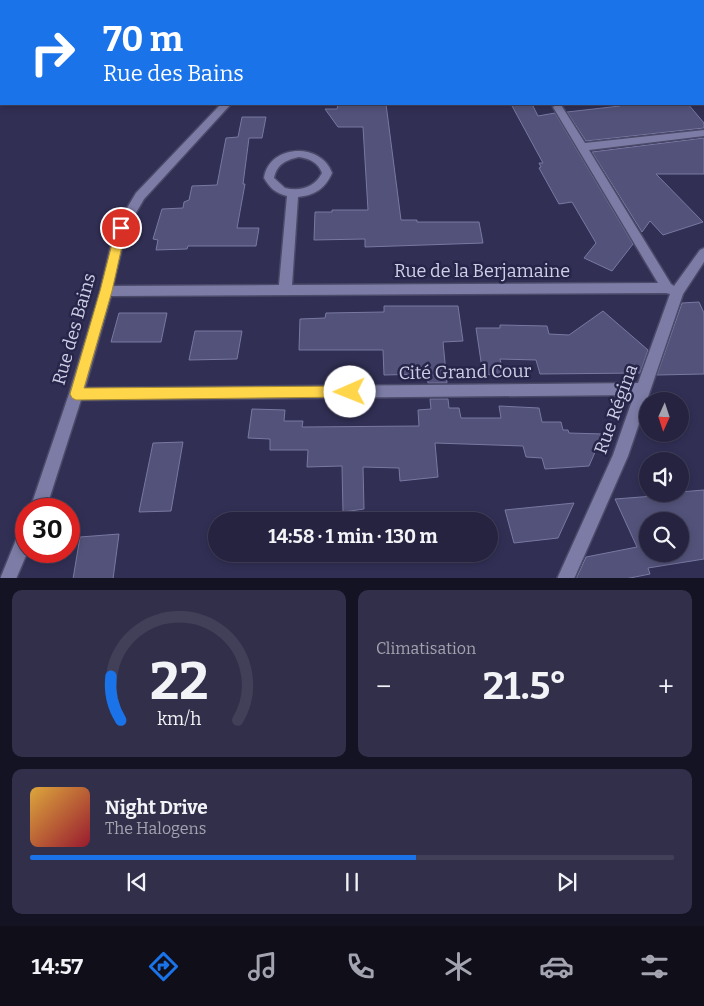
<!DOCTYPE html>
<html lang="fr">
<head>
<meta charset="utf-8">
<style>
  body { margin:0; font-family:Bitter,serif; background:#312f4a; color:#f1f3f6; height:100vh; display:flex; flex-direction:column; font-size:19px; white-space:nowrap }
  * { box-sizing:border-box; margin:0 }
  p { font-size:16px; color:#a3a4b0 }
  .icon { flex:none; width:28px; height:28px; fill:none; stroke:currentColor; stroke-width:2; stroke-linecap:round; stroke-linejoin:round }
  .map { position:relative; height:578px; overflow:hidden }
  .side { display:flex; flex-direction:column; gap:12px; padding:12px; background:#141323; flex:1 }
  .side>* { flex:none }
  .top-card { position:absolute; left:0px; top:0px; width:705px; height:105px; box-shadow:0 2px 8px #0003,0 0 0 1px #424059; background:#1a73e8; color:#fff; overflow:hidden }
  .needle { width:32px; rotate:183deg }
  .buttons { position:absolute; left:639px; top:392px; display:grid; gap:10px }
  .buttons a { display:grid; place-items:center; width:50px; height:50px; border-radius:50%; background:#25233f; box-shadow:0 2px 8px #0003,0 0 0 1px #424059; font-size:25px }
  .speed { position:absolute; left:15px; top:498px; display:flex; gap:10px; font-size:25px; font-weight:700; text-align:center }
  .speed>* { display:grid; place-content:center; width:65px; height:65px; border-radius:50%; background:#25233f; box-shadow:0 2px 8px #0003,0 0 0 1px #424059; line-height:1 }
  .speed .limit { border:8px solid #d22; background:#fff; color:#111 }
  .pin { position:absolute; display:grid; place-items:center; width:42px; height:42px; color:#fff; margin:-21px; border:2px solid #fff; border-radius:50%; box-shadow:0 1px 5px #0007 }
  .me { position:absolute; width:55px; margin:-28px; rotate:269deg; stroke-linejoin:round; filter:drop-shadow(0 0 4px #0008) }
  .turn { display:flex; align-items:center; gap:18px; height:105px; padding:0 20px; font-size:22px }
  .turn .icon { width:65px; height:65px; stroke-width:2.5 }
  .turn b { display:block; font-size:35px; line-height:42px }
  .big { font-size:38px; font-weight:700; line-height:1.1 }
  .side .widget { flex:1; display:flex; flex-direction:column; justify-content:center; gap:8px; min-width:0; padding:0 18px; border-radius:10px; background:#312f4a }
  .side .dial { align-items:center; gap:0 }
  .dial svg { height:130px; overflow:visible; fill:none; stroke:#424059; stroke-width:7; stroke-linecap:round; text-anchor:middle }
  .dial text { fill:#f1f3f6; stroke:none }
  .song { display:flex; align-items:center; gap:15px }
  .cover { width:60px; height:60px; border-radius:8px; background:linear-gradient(135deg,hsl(40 70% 55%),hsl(350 70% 35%)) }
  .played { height:5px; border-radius:2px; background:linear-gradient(90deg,#1a73e8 60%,#424059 60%) }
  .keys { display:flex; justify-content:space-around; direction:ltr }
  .heat { display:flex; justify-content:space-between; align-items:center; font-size:28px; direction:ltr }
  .side .tiles { flex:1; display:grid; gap:12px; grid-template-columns:1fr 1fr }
  .widget:last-child { grid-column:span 2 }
  .trip { position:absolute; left:208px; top:512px; width:290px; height:50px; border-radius:25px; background:#25233f; box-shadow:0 2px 8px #0003,0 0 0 1px #424059; font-weight:700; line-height:50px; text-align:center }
  .tab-bar { display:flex; height:80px; justify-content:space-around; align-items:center; background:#0f0e19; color:#a3a4b0 }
  .tab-bar .icon { width:35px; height:35px }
  .tab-bar .on { color:#1a73e8 }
  .tab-bar b { font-size:22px; color:#f1f3f6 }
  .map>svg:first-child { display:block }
</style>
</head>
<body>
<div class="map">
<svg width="704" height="579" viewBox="0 0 704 579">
  <rect width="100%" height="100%" fill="#312f54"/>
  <!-- building -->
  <path fill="#53527a" stroke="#7878a2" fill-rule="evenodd" d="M386,104L401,220H417V222H479L483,243L365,247V239L314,240L315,212H332V210H368L363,127H338L325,109H337L338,105Z
    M511,104H532L538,116L555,113L633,244L612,271L584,258L596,243L572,202L559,204L539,168L541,167L539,163H543Z
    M619,104H688L704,123V128L586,141L567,112L620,106Z
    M242,117H266L262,138H249L243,184H245L237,228H259L256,246H188L187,249L156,250L158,240L153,239L162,209L183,208L184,202L189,200L192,186L217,185L226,138L238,137Z
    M704,138V174H656L703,222L663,235L650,221L642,232L592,152Z
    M699,302L704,313V374L657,375L682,303Z
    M384,306H458L463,341L443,342L447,383H428L427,374L384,375L383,350H299L300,319L325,318L326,313L384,312Z
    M603,311L648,350L640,373L540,374L536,360L500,359L503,374L483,375L476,328H500V325L547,326L549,334L569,335Z
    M119,313H167L161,342H111Z
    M195,331H242L237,359L189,360Z
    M430,399H448L449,408H459L461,418H501L499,406L539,408L542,422H561L563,430H568L569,433L603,434L589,466L545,469L542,458L526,457L523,446L435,443L438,477L400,481L399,468L363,467L364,509L343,512L342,466L307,467L308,450H270V439L248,438L252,409L285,410L284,421H303L302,427L419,426L418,410L431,409Z
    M183,442L171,511L139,512L153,443Z
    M704,490V559L648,568L650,574L625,579H576L586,557L637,547L615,499L680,494V492ZM648,521H680V554H648Z
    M574,503L558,538L514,543L505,510Z
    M119,534L113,579H73L80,537Z"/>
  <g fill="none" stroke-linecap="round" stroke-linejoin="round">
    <defs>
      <path id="minor" d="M221,104H231L144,199L127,228L113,286L279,285L287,196C275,193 270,188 264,178C269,144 321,142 332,173C325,189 315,195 298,197L292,285L658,283L553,107L558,104L561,105L585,143L704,130V136L589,150L671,284L674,286L700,250L704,248V262L683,294L628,456L574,579H557L613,455L634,395L81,400L46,509H30L69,394L100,291L115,228L136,193ZM299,157C310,159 318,162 322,173C315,187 300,192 285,188L274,178C277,164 286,160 299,157ZM666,293L670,294L638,383L85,388L111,296Z
        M26,528L28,551L16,579H0L20,530Z"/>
      <path id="major" d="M580,0H589L590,1H581Z"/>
    </defs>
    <!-- minor casing -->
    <use href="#minor" stroke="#4c4a69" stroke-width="3"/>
    <!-- major casing -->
    <use href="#major" stroke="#4c4a69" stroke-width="3"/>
    <!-- minor -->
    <use href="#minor" fill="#7c7ca6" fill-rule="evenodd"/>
    <!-- major -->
    <use href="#major" fill="#cb8272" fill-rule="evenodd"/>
  </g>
  <!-- route -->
  <path fill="#ffd54a" stroke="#a68a30" d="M121,224L126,228L112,291L84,388L350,386L355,388L357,392L355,396L350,397L76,400L72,398L70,394L100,291L116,228Z"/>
  <g text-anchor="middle" stroke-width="5" stroke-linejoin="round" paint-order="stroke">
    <!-- street labels -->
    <g font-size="18" fill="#cecfe6" stroke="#272549">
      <text x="482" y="277">Rue de la Berjamaine</text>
      <text transform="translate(74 329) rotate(-74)" y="6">Rue des Bains</text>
      <text transform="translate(465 372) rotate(-1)" y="6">Cité Grand Cour</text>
      <text transform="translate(616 409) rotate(-70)" y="6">Rue Régina</text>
    </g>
  </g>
</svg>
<div class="buttons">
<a><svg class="needle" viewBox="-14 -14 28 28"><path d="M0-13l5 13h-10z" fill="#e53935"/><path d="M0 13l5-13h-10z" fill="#a3a4b0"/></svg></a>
<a><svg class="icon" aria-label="sound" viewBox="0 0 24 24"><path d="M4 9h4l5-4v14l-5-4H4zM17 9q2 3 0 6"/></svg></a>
<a><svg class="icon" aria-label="search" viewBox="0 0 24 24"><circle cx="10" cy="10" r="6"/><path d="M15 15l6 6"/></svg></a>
</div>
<div class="speed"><div class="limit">30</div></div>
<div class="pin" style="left:121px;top:228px;background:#d93025"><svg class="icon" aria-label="arrive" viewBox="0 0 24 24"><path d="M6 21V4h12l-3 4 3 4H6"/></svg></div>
<svg class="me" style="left:350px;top:392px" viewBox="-20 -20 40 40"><circle r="19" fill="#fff"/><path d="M0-13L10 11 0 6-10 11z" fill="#ffd54a"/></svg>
<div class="trip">14:58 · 1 min · 130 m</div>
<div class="top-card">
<div class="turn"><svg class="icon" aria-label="right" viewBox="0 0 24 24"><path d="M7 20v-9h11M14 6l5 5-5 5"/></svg><div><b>70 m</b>Rue des Bains</div></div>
</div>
</div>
<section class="side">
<div class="tiles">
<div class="widget dial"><svg viewBox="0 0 100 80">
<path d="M14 69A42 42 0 1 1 86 69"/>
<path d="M14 69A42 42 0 0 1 8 42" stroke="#1a73e8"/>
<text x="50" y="56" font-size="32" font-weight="700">22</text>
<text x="50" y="72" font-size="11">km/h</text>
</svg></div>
<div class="widget"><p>Climatisation</p>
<div class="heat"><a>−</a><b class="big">21.5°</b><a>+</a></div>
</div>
<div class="widget">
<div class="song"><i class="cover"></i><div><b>Night Drive</b><p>The Halogens</p></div></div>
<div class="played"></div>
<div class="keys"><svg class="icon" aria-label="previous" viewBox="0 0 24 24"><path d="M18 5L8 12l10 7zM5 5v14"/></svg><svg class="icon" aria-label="pause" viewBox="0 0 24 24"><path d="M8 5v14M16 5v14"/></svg><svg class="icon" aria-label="next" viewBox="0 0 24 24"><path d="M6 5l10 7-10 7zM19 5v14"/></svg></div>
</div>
</div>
</section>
<nav class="tab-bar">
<b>14:57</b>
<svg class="icon on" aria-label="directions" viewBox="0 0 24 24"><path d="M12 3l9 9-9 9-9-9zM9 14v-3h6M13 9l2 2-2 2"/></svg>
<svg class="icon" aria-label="music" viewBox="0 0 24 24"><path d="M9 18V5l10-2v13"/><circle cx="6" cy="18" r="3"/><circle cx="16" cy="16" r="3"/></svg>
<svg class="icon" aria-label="phone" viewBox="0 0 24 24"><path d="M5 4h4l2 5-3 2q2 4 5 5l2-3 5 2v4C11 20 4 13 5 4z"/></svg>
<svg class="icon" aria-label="climate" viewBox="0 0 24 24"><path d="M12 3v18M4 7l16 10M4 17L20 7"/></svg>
<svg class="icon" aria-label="car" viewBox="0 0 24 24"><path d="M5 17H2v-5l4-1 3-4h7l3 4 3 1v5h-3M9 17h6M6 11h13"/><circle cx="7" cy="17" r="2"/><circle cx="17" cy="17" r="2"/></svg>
<svg class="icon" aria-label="filters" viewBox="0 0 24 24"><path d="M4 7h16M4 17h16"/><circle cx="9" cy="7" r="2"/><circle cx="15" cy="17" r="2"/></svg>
</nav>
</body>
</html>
